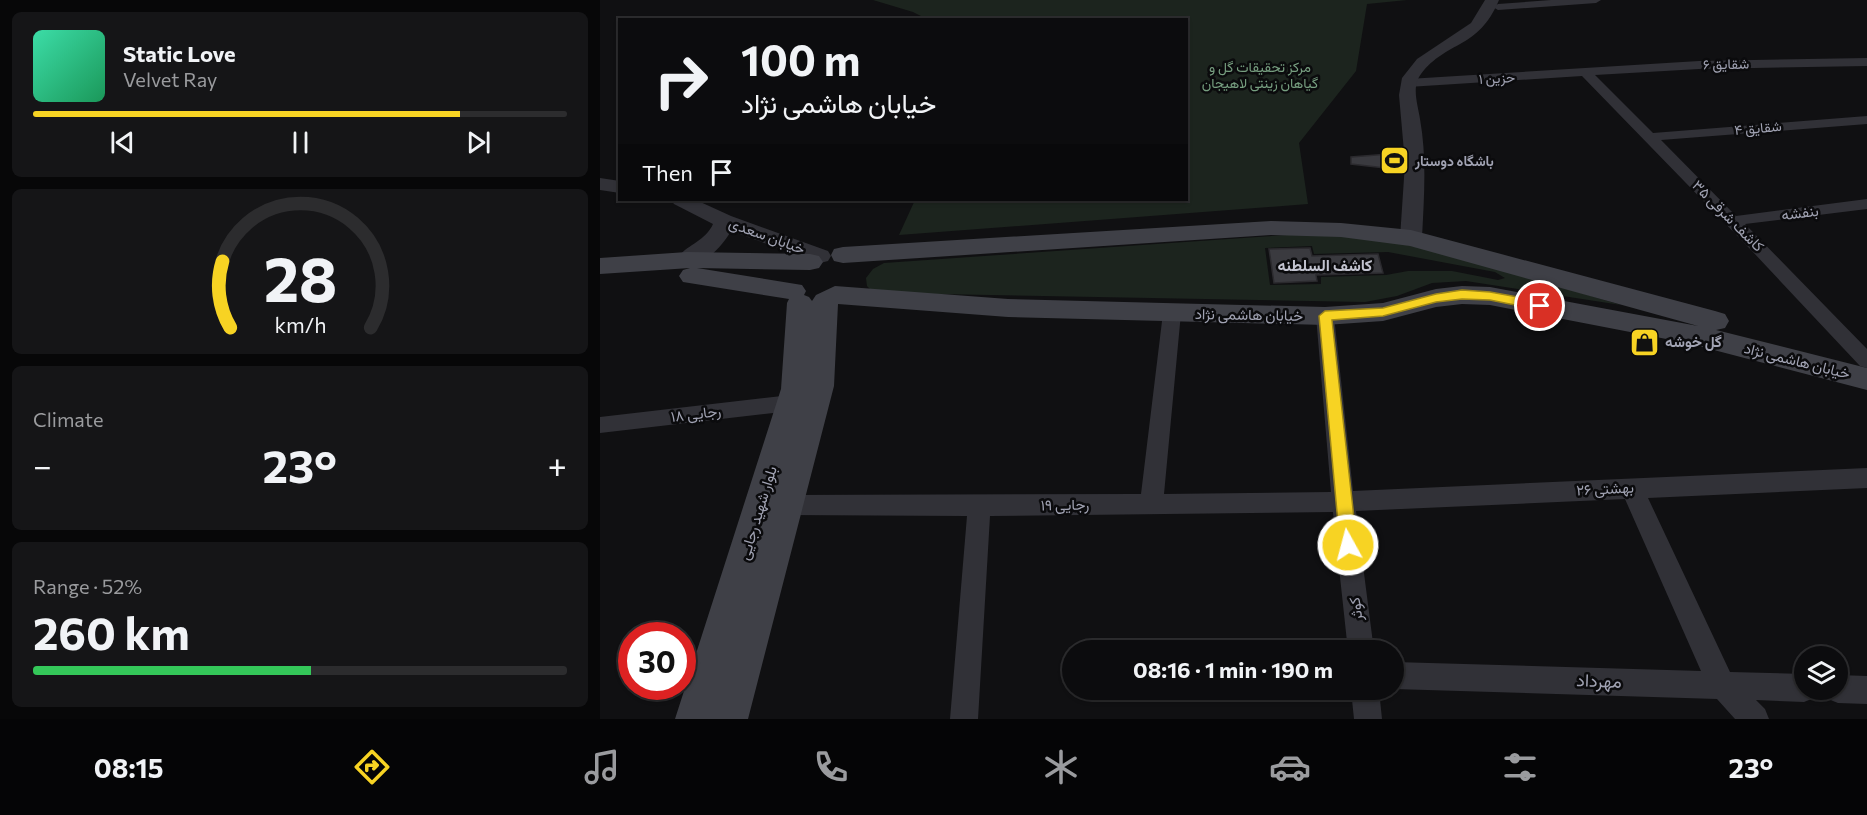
<!DOCTYPE html>
<html lang="en">
<head>
<meta charset="utf-8">
<style>
  body { margin:0; font-family:Commissioner,Vazirmatn,sans-serif; background:#151517; color:#f1f3f6; height:100vh; display:flex; flex-direction:column; font-size:22px; white-space:nowrap }
  * { box-sizing:border-box; margin:0 }
  p { font-size:20px; color:#9a9b9e }
  .icon { flex:none; width:33px; height:33px; fill:none; stroke:currentColor; stroke-width:2; stroke-linecap:round; stroke-linejoin:round }
  .map { position:relative; flex:1; overflow:hidden }
  .sheet { display:flex; flex-direction:column; gap:12px; padding:12px; background:#070708; width:600px }
  .sheet>* { flex:none }
  .banner { position:absolute; left:18px; top:18px; width:570px; height:183px; border-radius:0px; box-shadow:0 2px 4px #0004,0 0 0 2px #2c2c2e; background:#0c0c0e; color:#f1f3f6; overflow:hidden }
  .controls { position:absolute; left:1194px; top:646px; display:grid; gap:12px }
  .controls a { display:grid; place-items:center; width:54px; height:54px; border-radius:50%; background:#0c0c0e; box-shadow:0 2px 4px #0004,0 0 0 2px #2c2c2e; font-size:30px }
  .speed { position:absolute; left:18px; top:622px; display:flex; gap:12px; font-size:30px; font-weight:700; text-align:center }
  .speed>* { display:grid; place-content:center; width:78px; height:78px; border-radius:50%; background:#0c0c0e; box-shadow:0 2px 4px #0004,0 0 0 2px #2c2c2e; line-height:1 }
  .speed .limit { border:9px solid #d22; background:#fff; color:#111 }
  .pin { position:absolute; display:grid; place-items:center; width:51px; height:51px; color:#fff; margin:-26px; border:3px solid #fff; border-radius:50%; box-shadow:0 2px 6px #0007 }
  .me { position:absolute; width:66px; margin:-33px; rotate:353deg; stroke-linejoin:round; filter:drop-shadow(0 0 4px #0008) }
  .turn { display:flex; align-items:center; gap:21px; height:126px; padding:0 24px; font-size:27px }
  .turn .icon { width:78px; height:78px; stroke-width:2.5 }
  .turn b { display:block; font-size:42px; line-height:51px }
  .then { display:flex; align-items:center; height:57px; padding:0 24px; background:#0003; gap:12px; font-size:22px }
  .big { font-size:45px; font-weight:700; line-height:1.1 }
  .sheet .widget { flex:1; display:flex; flex-direction:column; justify-content:center; gap:9px; min-width:0; padding:0 21px; border-radius:9px; background:#151517 }
  .sheet .dial { align-items:center; gap:0 }
  .dial svg { height:156px; overflow:visible; fill:none; stroke:#2c2c2e; stroke-width:7; stroke-linecap:round; text-anchor:middle }
  .dial text { fill:#f1f3f6; stroke:none }
  .song { display:flex; align-items:center; gap:18px }
  .cover { width:72px; height:72px; border-radius:9px; background:linear-gradient(135deg,hsl(160 70% 55%),hsl(150 70% 35%)) }
  .played { height:6px; border-radius:3px; background:linear-gradient(90deg,#f7d323 80%,#2c2c2e 80%) }
  .keys { display:flex; justify-content:space-around; direction:ltr }
  .heat { display:flex; justify-content:space-between; align-items:center; font-size:33px; direction:ltr }
  .charge { height:9px; border-radius:4px; background:linear-gradient(90deg,#34c759 52%,#2c2c2e 0) }
  .trip { position:absolute; left:462px; top:640px; width:342px; height:60px; border-radius:30px; background:#0c0c0e; box-shadow:0 2px 4px #0004,0 0 0 2px #2c2c2e; font-weight:700; line-height:60px; text-align:center }
  .tab-bar { display:flex; height:96px; justify-content:space-around; align-items:center; background:#050506; color:#9a9b9e }
  .tab-bar .icon { width:42px; height:42px }
  .tab-bar .active { color:#f7d323 }
  .tab-bar b { font-size:27px; color:#f1f3f6 }
  main { display:flex; flex:1; min-height:0 }
  .map>svg:first-child { display:block }
</style>
</head>
<body>
<main>
<section class="sheet">
<div class="widget">
<div class="song"><i class="cover"></i><div><b>Static Love</b><p>Velvet Ray</p></div></div>
<div class="played"></div>
<div class="keys"><svg class="icon" aria-label="previous" viewBox="0 0 24 24"><path d="M18 5L8 12l10 7zM5 5v14"/></svg><svg class="icon" aria-label="pause" viewBox="0 0 24 24"><path d="M8 5v14M16 5v14"/></svg><svg class="icon" aria-label="next" viewBox="0 0 24 24"><path d="M6 5l10 7-10 7zM19 5v14"/></svg></div>
</div>
<div class="widget dial"><svg viewBox="0 0 100 80">
<path d="M14 69A42 42 0 1 1 86 69"/>
<path d="M14 69A42 42 0 0 1 10 35" stroke="#f7d323"/>
<text x="50" y="56" font-size="32" font-weight="700">28</text>
<text x="50" y="72" font-size="11">km/h</text>
</svg></div>
<div class="widget"><p>Climate</p>
<div class="heat"><a>−</a><b class="big">23°</b><a>+</a></div>
</div>
<div class="widget"><p>Range · 52%</p><b class="big">260 km</b><div class="charge"></div></div>
</section>
<div class="map">
<svg width="1267" height="719" viewBox="0 0 1267 719">
  <rect width="100%" height="100%" fill="#101012"/>
  <!-- green -->
  <path fill="#1c241e" fill-rule="evenodd" d="M273,0H807L767,4L756,71L699,143L708,204L299,235L315,200H586V20L327,19L313,12Z
    M686,235C701,235 717,234 732,235C825,240 931,279 1021,305L866,281L832,283L797,296L765,302L280,293L273,292L267,286L266,278L273,269L284,263ZM712,246L714,254L788,252L895,272L905,278L898,280L852,271H808L786,275L721,277V284L670,285L665,248Z"/>
  <!-- building -->
  <path fill="#3a3a3f" stroke="#2b2a2e" stroke-width="1.5" d="M802,153V170L751,164V157Z
    M710,248L712,256L778,254L783,273L716,275L717,281L674,283L669,249Z"/>
  <g fill="none" stroke-linecap="round" stroke-linejoin="round">
    <!-- minor -->
    <path fill="#313137" fill-rule="evenodd" d="M951,0H1001L996,3L898,10L893,7L898,4Z
      M1267,58V66L1099,69L995,75L1053,133L1267,116V124L1061,140L1136,216L1267,199V209L1145,224L1267,349V368L1260,366L1153,252L982,76L808,87L802,83L808,79L1099,61Z
      M572,307L578,308L581,313L564,494L731,492L716,316L718,311L725,310L732,311L734,316L753,491L1267,468V488L1048,498L1130,672L1204,674V690H1217L1214,698L1204,702L1156,700L1165,709L1169,719H1135L1117,699L794,689V662L1101,671L1025,499L756,511L774,651H748L733,512L390,516L378,719H350L367,516L187,515L179,512L175,505L179,498L187,495L541,494L563,313L566,308Z
      M191,395L198,397L201,403L198,409L191,411L0,433V417Z
      M1238,675L1267,676V704L1238,703L1228,699L1225,690H1238Z
      M751,690H779L782,719H754Z"/>
    <!-- tertiary -->
    <path fill="#313137" fill-rule="evenodd" d="M885,0H899C878,50 847,40 821,74C811,87 818,105 820,119C827,158 824,198 822,238L819,243L811,245L803,243L800,238L805,163L799,95L802,78L817,59L871,23Z
      M0,178L20,181V193L0,190Z
      M71,200H96L131,216L228,251L231,256L228,261L220,263L131,231C121,248 100,271 79,265L76,260C85,245 105,242 113,224L74,204Z"/>
    <!-- secondary -->
    <path fill="#3f4047" fill-rule="evenodd" d="M671,221L741,223L811,230L1115,311L1125,314L1129,321L1125,328L1116,330L1267,368V390L1087,343L890,305L862,304L836,307L783,321L725,325L408,317L238,304L234,386L148,719H75L181,389L187,303L189,299L83,282L79,276L83,270L90,268L0,274V258L87,252L210,254L219,256L223,262L219,268L210,270L97,268L202,285L206,291L204,295L209,297L212,301L216,295L235,286L408,299L725,307L783,303L836,289L862,286L890,287L1098,326L810,246L741,237L671,235L243,263L234,261L231,255L234,249L243,247Z"/>
  </g>
  <!-- route -->
  <path fill="#f7d323" stroke="#a18917" stroke-width="1.5" d="M862,290L890,292L940,301L946,306L940,310L890,300L862,299L836,302L783,316L732,320L757,545L754,550L748,552L742,550L740,545L719,316L725,311L783,308L836,294Z"/>
  <!-- icons -->
  <defs>
    <symbol id="stadium-square" viewBox="-11 -11 22 22"><rect x="-9" y="-9" width="18" height="18" rx="4" fill="#f7d323" stroke="#0b0b0d"/><path d="M0-5a6.5 5 0 1 0 0 10a6.5 5 0 1 0 0-10ZM-3.5-1.8h7v3.6h-7Z" fill="#111"/></symbol>
    <symbol id="shop-square" viewBox="-11 -11 22 22"><rect x="-9" y="-9" width="18" height="18" rx="4" fill="#f7d323" stroke="#0b0b0d"/><path d="M-5-2.5h2.3a2.7 3.5 0 0 1 5.4 0H5L5.5 6h-11ZM-1.5-2.5h3a1.5 2.3 0 0 0-3 0Z" fill="#111"/></symbol>
  </defs>
  <g fill-rule="evenodd">
    <use href="#stadium-square" x="778" y="144" width="33" height="33"/>
    <use href="#shop-square" x="1028" y="326" width="33" height="33"/>
  </g>
  <g text-anchor="middle" stroke-width="5" stroke-linejoin="round" paint-order="stroke">
    <!-- far-street labels -->
    <g font-size="14" fill="#a1a3b3" stroke="#0b0b0d">
      <text transform="translate(1126 64) rotate(-1)" y="5">شقایق ۶</text>
      <text transform="translate(897 78) rotate(-3)" y="5">حزین ۱</text>
      <text transform="translate(1158 128) rotate(-5)" y="5">شقایق ۴</text>
    </g>
    <!-- far-park labels -->
    <g font-size="14" fill="#779f80" stroke="#0b0b0d">
      <text x="660" y="72">مرکز تحقیقات گل و<tspan x="660" dy="16">گیاهان زینتی لاهیجان</tspan></text>
    </g>
    <!-- far-poi labels -->
    <g font-size="14" font-weight="bold" fill="#a1a3b3" stroke="#0b0b0d" text-anchor="start">
      <text x="815" y="166">باشگاه دوستار</text>
    </g>
    <!-- street labels -->
    <g font-size="15" fill="#a1a3b3" stroke="#0b0b0d">
      <text transform="translate(1200 213) rotate(-7)" y="5">بنفشه</text>
      <text transform="translate(1128 216) rotate(45)" y="5">کاشف شرقی ۳۵</text>
      <text transform="translate(167 236) rotate(20)" y="5">خیابان سعدی</text>
      <text transform="translate(649 315) rotate(1)" y="5">خیابان هاشمی نژاد</text>
      <text transform="translate(1197 361) rotate(14)" y="5">خیابان هاشمی نژاد</text>
      <text transform="translate(96 414) rotate(-7)" y="5">رجایی ۱۸</text>
      <text transform="translate(1005 489) rotate(-3)" y="5">بهشتی ۲۶</text>
      <text transform="translate(465 505) rotate(-1)" y="5">رجایی ۱۹</text>
      <text transform="translate(158 513) rotate(-73)" y="5">بلوار شهید رجایی</text>
      <text transform="translate(756 609) rotate(-97)" y="5">کوثر</text>
    </g>
    <!-- poi labels -->
    <g font-size="15" font-weight="bold" fill="#a1a3b3" stroke="#0b0b0d" text-anchor="start">
      <text x="1065" y="347">گل خوشه</text>
    </g>
    <!-- neighbourhood labels -->
    <g font-size="16" font-weight="bold" fill="#c2c3cf" stroke="#0b0b0d">
      <text x="725" y="271">کاشف السلطنه</text>
    </g>
    <!-- near-street labels -->
    <g font-size="18" fill="#a1a3b3" stroke="#0b0b0d">
      <text transform="translate(999 681) rotate(2)" y="6">مهرداد</text>
    </g>
  </g>
</svg>
<div class="controls">
<a><svg class="icon" aria-label="layers" viewBox="0 0 24 24"><path d="M12 4l9 5-9 5-9-5zM3 14l9 5 9-5"/></svg></a>
</div>
<div class="speed"><div class="limit">30</div></div>
<div class="pin" style="left:940px;top:306px;background:#d93025"><svg class="icon" aria-label="arrive" viewBox="0 0 24 24"><path d="M6 21V4h12l-3 4 3 4H6"/></svg></div>
<svg class="me" style="left:748px;top:545px" viewBox="-20 -20 40 40"><circle r="17" fill="#f7d323" stroke="#fff" stroke-width="3"/><path d="M0-11L8 9 0 5-8 9z" fill="#fff"/></svg>
<div class="trip">08:16 · 1 min · 190 m</div>
<div class="banner">
<div class="turn"><svg class="icon" aria-label="right" viewBox="0 0 24 24"><path d="M7 20v-9h11M14 6l5 5-5 5"/></svg><div><b>100 m</b>خیابان هاشمی نژاد</div></div>
<div class="then">Then<svg class="icon" aria-label="arrive" viewBox="0 0 24 24"><path d="M6 21V4h12l-3 4 3 4H6"/></svg></div>
</div>
</div>
</main>
<nav class="tab-bar">
<b>08:15</b>
<svg class="icon active" aria-label="directions" viewBox="0 0 24 24"><path d="M12 3l9 9-9 9-9-9zM9 14v-3h6M13 9l2 2-2 2"/></svg>
<svg class="icon" aria-label="music" viewBox="0 0 24 24"><path d="M9 18V5l10-2v13"/><circle cx="6" cy="18" r="3"/><circle cx="16" cy="16" r="3"/></svg>
<svg class="icon" aria-label="phone" viewBox="0 0 24 24"><path d="M5 4h4l2 5-3 2q2 4 5 5l2-3 5 2v4C11 20 4 13 5 4z"/></svg>
<svg class="icon" aria-label="climate" viewBox="0 0 24 24"><path d="M12 3v18M4 7l16 10M4 17L20 7"/></svg>
<svg class="icon" aria-label="car" viewBox="0 0 24 24"><path d="M5 17H2v-5l4-1 3-4h7l3 4 3 1v5h-3M9 17h6M6 11h13"/><circle cx="7" cy="17" r="2"/><circle cx="17" cy="17" r="2"/></svg>
<svg class="icon" aria-label="filters" viewBox="0 0 24 24"><path d="M4 7h16M4 17h16"/><circle cx="9" cy="7" r="2"/><circle cx="15" cy="17" r="2"/></svg>
<b>23°</b>
</nav>
</body>
</html>
